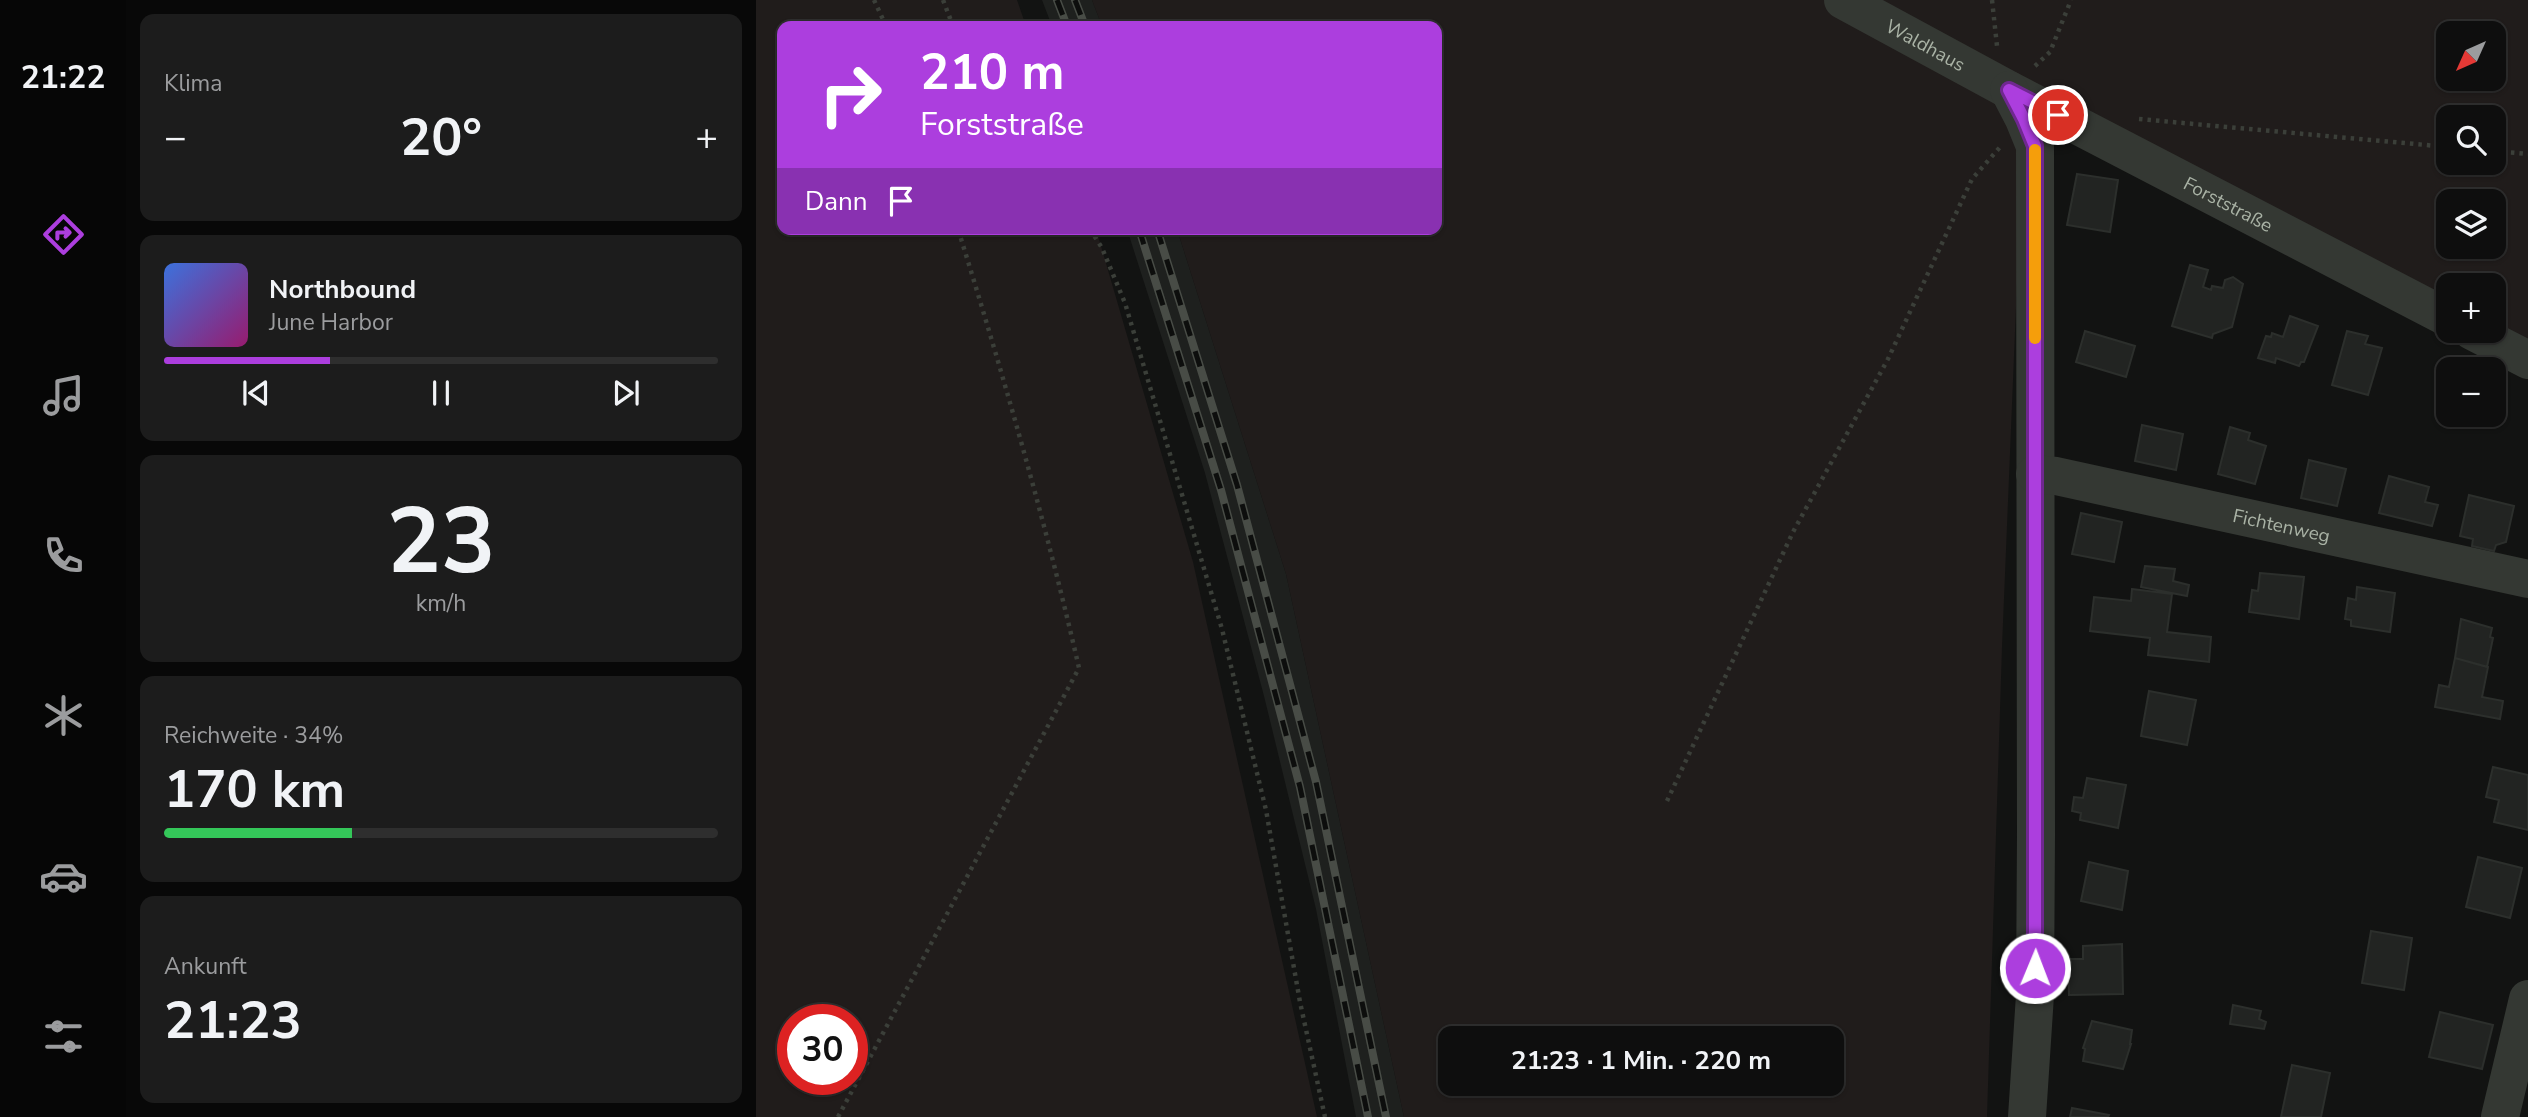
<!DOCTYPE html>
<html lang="de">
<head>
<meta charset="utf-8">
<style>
  body { margin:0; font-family:"Nunito Sans",sans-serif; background:#1c1c1c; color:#f1f3f6; height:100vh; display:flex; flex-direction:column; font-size:26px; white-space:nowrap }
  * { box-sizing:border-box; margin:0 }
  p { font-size:23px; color:#9b9c9e }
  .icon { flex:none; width:38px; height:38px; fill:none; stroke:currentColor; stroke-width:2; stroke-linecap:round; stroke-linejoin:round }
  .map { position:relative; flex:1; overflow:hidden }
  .details { display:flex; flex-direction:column; gap:14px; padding:14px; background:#080808; width:630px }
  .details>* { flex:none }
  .banner { position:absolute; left:21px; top:21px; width:665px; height:214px; border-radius:14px; box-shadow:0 2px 5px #0004,0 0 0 2px #2e2e2e; background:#ac3ede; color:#fff; overflow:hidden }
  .needle { width:46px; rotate:225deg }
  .controls { position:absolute; left:1680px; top:21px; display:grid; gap:14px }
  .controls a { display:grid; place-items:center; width:70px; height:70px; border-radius:14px; background:#0e0e0e; box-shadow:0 2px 5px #0004,0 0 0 2px #2e2e2e; font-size:35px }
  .speed { position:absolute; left:21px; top:1004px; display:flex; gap:14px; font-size:35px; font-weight:700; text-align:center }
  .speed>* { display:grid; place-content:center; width:91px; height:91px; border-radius:50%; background:#0e0e0e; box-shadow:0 2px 5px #0004,0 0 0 2px #2e2e2e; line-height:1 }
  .speed .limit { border:10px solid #d22; background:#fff; color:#111 }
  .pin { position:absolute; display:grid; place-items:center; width:60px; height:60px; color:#fff; margin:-30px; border:4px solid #fff; border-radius:50%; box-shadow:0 2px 7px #0007 }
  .me { position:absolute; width:77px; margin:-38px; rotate:1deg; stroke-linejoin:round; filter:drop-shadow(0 0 5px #0008) }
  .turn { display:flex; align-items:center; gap:24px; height:147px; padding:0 28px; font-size:32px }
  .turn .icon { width:91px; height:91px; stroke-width:2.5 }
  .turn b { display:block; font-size:49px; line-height:60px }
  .then { display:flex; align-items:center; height:66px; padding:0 28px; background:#0003; gap:14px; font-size:26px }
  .big { font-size:52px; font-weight:700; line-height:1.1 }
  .details .widget { flex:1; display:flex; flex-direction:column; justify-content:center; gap:10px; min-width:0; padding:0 24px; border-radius:14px; background:#1c1c1c }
  .details .dial { align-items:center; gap:0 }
  .dial b { font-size:91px; line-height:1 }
  .song { display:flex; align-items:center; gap:21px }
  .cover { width:84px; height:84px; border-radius:10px; background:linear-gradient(135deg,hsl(220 70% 55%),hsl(320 70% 35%)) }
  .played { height:7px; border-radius:4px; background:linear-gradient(90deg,#ac3ede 30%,#2e2e2e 30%) }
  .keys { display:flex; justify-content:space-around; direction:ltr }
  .heat { display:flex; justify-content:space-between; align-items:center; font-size:38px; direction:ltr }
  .charge { height:10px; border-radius:5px; background:linear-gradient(90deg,#34c759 34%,#2e2e2e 0) }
  .trip { position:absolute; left:682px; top:1026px; width:406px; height:70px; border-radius:14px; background:#0e0e0e; box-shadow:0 2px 5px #0004,0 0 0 2px #2e2e2e; font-weight:700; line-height:70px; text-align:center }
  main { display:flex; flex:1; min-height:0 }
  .menu { display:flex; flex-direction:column; width:126px; justify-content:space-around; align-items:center; background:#060606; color:#9b9c9e }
  .menu .icon { width:49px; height:49px }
  .menu .current { color:#ac3ede }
  .menu b { font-size:32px; color:#f1f3f6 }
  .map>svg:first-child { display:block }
</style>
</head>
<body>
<main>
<nav class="menu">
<b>21:22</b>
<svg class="icon current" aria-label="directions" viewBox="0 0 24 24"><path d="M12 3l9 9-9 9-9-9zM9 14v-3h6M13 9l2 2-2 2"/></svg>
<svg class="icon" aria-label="music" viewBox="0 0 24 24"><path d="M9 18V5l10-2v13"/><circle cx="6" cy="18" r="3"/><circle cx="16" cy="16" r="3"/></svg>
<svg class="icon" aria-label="phone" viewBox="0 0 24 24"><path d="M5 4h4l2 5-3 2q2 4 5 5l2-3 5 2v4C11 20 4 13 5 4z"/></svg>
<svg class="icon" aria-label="climate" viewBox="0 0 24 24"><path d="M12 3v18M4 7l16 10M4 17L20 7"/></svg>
<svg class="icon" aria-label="car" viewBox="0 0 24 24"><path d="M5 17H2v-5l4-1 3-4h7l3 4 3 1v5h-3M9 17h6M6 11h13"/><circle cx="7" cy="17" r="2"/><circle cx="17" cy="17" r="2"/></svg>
<svg class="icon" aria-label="filters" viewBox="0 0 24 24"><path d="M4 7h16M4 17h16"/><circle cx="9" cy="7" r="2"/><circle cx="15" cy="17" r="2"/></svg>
</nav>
<section class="details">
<div class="widget"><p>Klima</p>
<div class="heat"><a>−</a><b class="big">20°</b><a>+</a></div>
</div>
<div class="widget">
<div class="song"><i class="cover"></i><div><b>Northbound</b><p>June Harbor</p></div></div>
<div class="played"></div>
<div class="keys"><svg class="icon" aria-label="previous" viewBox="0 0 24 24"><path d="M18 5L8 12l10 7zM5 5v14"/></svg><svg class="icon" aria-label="pause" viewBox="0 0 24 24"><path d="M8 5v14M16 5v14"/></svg><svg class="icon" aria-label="next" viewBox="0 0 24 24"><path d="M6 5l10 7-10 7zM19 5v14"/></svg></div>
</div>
<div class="widget dial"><b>23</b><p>km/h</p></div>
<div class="widget"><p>Reichweite · 34%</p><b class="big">170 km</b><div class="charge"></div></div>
<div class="widget"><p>Ankunft</p><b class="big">21:23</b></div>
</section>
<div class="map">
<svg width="1772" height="1117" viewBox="0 0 1772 1117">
  <rect width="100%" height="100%" fill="#121312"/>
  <!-- built -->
  <path fill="#1e201e" d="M286,0H336L346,26H296Z
    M371,229H421L530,574L648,1117H600L560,909L508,696L449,473Z"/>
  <!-- green -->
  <path fill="#201c1b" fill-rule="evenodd" d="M0,0H261L270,26H26V229H340L437,562L561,1117H0ZM37,1020H96V1080H37Z
    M336,0H1772V360L1738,331V285H1692V319L1273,105L1264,210L1246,647L1231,1117H648L530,574L421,229H681V26H346ZM1692,33H1738V79H1692ZM1692,117H1738V163H1692ZM1692,201H1738V247H1692ZM695,1038H1076V1083H695Z"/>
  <!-- building -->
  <path fill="#222422" stroke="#2c2f2c" stroke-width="2" d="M1321,174L1362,180L1354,232L1311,225Z
    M1434,265L1452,270L1447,287L1455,290L1456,286L1467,288L1469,280L1477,277L1487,284L1476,327L1457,334L1456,338L1416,326Z
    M1534,316L1562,326L1548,362H1545L1543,366L1520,358L1519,363L1502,358L1510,336L1515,337L1516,333L1527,337Z
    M1329,331L1379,346L1370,377L1320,362Z
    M1591,331L1612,336L1609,344L1626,348L1612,395L1576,385Z
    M1386,425L1427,434L1420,470L1379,461Z
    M1474,427L1494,433L1492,440L1510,446L1499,484L1462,474Z
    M1553,460L1590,469L1581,506L1545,498Z
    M1633,476L1673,487L1669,502L1682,505L1676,526L1623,513Z
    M1713,495L1758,506L1750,542L1740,545L1738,551L1716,546L1717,539L1704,536Z
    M1325,513L1366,522L1358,562L1316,554Z
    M1389,566L1419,569L1417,581L1433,585L1431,596L1385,587Z
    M1504,573L1548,577L1543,619L1493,612L1496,590L1502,591Z
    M1601,587L1639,593L1634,632L1595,626V620L1589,619L1592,598L1600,600Z
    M1376,589L1416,594L1411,632L1455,637L1453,662L1392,655L1394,638L1334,631L1338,597L1375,601Z
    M1705,619L1736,628L1734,637L1737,638L1731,667L1699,658Z
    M1699,658L1732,667L1726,697L1747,701L1744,719L1679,707L1683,685L1693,687Z
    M1393,691L1440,700L1431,745L1385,736Z
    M1737,767L1772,775V830L1738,822L1743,800L1730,797Z
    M1331,778L1370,785L1362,828L1324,820L1325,813L1316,811L1318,797L1327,798Z
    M1722,857L1766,868L1754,918L1710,907Z
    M1333,862L1372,871L1366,910L1325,901Z
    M1615,931L1656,938L1648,990L1606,983Z
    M1366,944L1367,994L1313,995L1312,959H1327V946Z
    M1477,1005L1505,1011L1503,1019L1510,1022L1508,1029L1474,1024Z
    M1684,1012L1737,1025L1726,1069L1673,1057Z
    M1336,1021L1376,1030L1374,1044H1375L1367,1069L1327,1061L1329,1049L1327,1048Z
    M1536,1065L1574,1073L1565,1117H1525Z
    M1316,1108L1353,1115L1352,1117H1314Z"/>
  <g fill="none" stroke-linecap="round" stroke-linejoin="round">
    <!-- path -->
    <path stroke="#3b3f39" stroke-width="4.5" stroke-dasharray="3.5 5" stroke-linecap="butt" d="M118,0L130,26
      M187,0L197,26
      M1236,0L1241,46
      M1279,66L1294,52L1315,0
      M1383,119L1692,147
      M1738,151L1772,154
      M334,229L346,248L369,303L466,629L510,810L544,1002L569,1117
      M911,801L1037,532L1132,359L1216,179L1245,146
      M82,1117L323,668C289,520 247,374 202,229"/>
    <!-- minor -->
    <g stroke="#343833" stroke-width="38">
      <path id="s1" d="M1087,0L1253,90L1692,318"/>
      <path d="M1253,90L1268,119L1279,146L1280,835L1279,995L1271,1117"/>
      <path d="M1716,331L1772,360"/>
      <path id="s2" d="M1279,474L1300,476L1772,579"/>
      <path d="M1744,1117L1772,999"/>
    </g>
    <defs>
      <path id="rail" d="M301,0L311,26
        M319,0L329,26
        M383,229L465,490L544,787L612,1117
        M401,229L481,485L560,782L630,1117"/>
    </defs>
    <!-- rail casing -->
    <use href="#rail" stroke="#484c46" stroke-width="8"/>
    <!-- rail -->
    <use href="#rail" stroke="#0d0e0d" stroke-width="5" stroke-dasharray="16" stroke-linecap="butt"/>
  </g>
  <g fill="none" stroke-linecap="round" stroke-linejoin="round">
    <defs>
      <path id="route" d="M1279,968V146L1268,119L1253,90L1302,115"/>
    </defs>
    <!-- route casing -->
    <use href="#route" stroke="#702890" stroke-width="18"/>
    <!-- route -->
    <use href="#route" stroke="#ac3ede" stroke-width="12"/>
    <!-- slow -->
    <path stroke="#f59e0b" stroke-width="12" d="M1279,150V338"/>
  </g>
  <g text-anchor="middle" stroke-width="7" stroke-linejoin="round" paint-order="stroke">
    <!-- street labels -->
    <g font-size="19" fill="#a9b2a5" stroke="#0d0e0d">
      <text dy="7" stroke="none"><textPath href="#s1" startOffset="94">Waldhaus</textPath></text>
      <text dy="7" stroke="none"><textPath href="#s1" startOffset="436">Forststraße</textPath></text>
      <text dy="7" stroke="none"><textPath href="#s2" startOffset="252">Fichtenweg</textPath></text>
    </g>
  </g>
</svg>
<div class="controls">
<a><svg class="needle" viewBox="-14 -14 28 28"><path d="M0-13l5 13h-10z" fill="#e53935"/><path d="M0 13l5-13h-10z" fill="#9b9c9e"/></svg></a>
<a><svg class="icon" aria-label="search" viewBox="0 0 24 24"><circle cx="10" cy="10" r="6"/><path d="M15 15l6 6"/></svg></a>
<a><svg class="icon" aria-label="layers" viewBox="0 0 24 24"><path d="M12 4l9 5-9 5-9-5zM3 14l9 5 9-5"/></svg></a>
<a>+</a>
<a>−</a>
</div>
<div class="speed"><div class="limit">30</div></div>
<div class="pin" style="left:1302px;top:115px;background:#d93025"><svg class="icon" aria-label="arrive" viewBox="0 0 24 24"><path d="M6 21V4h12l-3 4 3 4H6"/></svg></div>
<svg class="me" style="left:1279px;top:968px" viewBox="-20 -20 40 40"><circle r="17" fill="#ac3ede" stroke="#fff" stroke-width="3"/><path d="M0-11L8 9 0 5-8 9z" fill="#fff"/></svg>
<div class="trip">21:23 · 1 Min. · 220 m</div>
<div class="banner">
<div class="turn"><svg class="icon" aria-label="right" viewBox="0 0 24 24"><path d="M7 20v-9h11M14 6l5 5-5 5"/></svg><div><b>210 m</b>Forststraße</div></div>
<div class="then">Dann<svg class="icon" aria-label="arrive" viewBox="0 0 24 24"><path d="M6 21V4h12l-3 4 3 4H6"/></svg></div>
</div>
</div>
</main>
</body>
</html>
